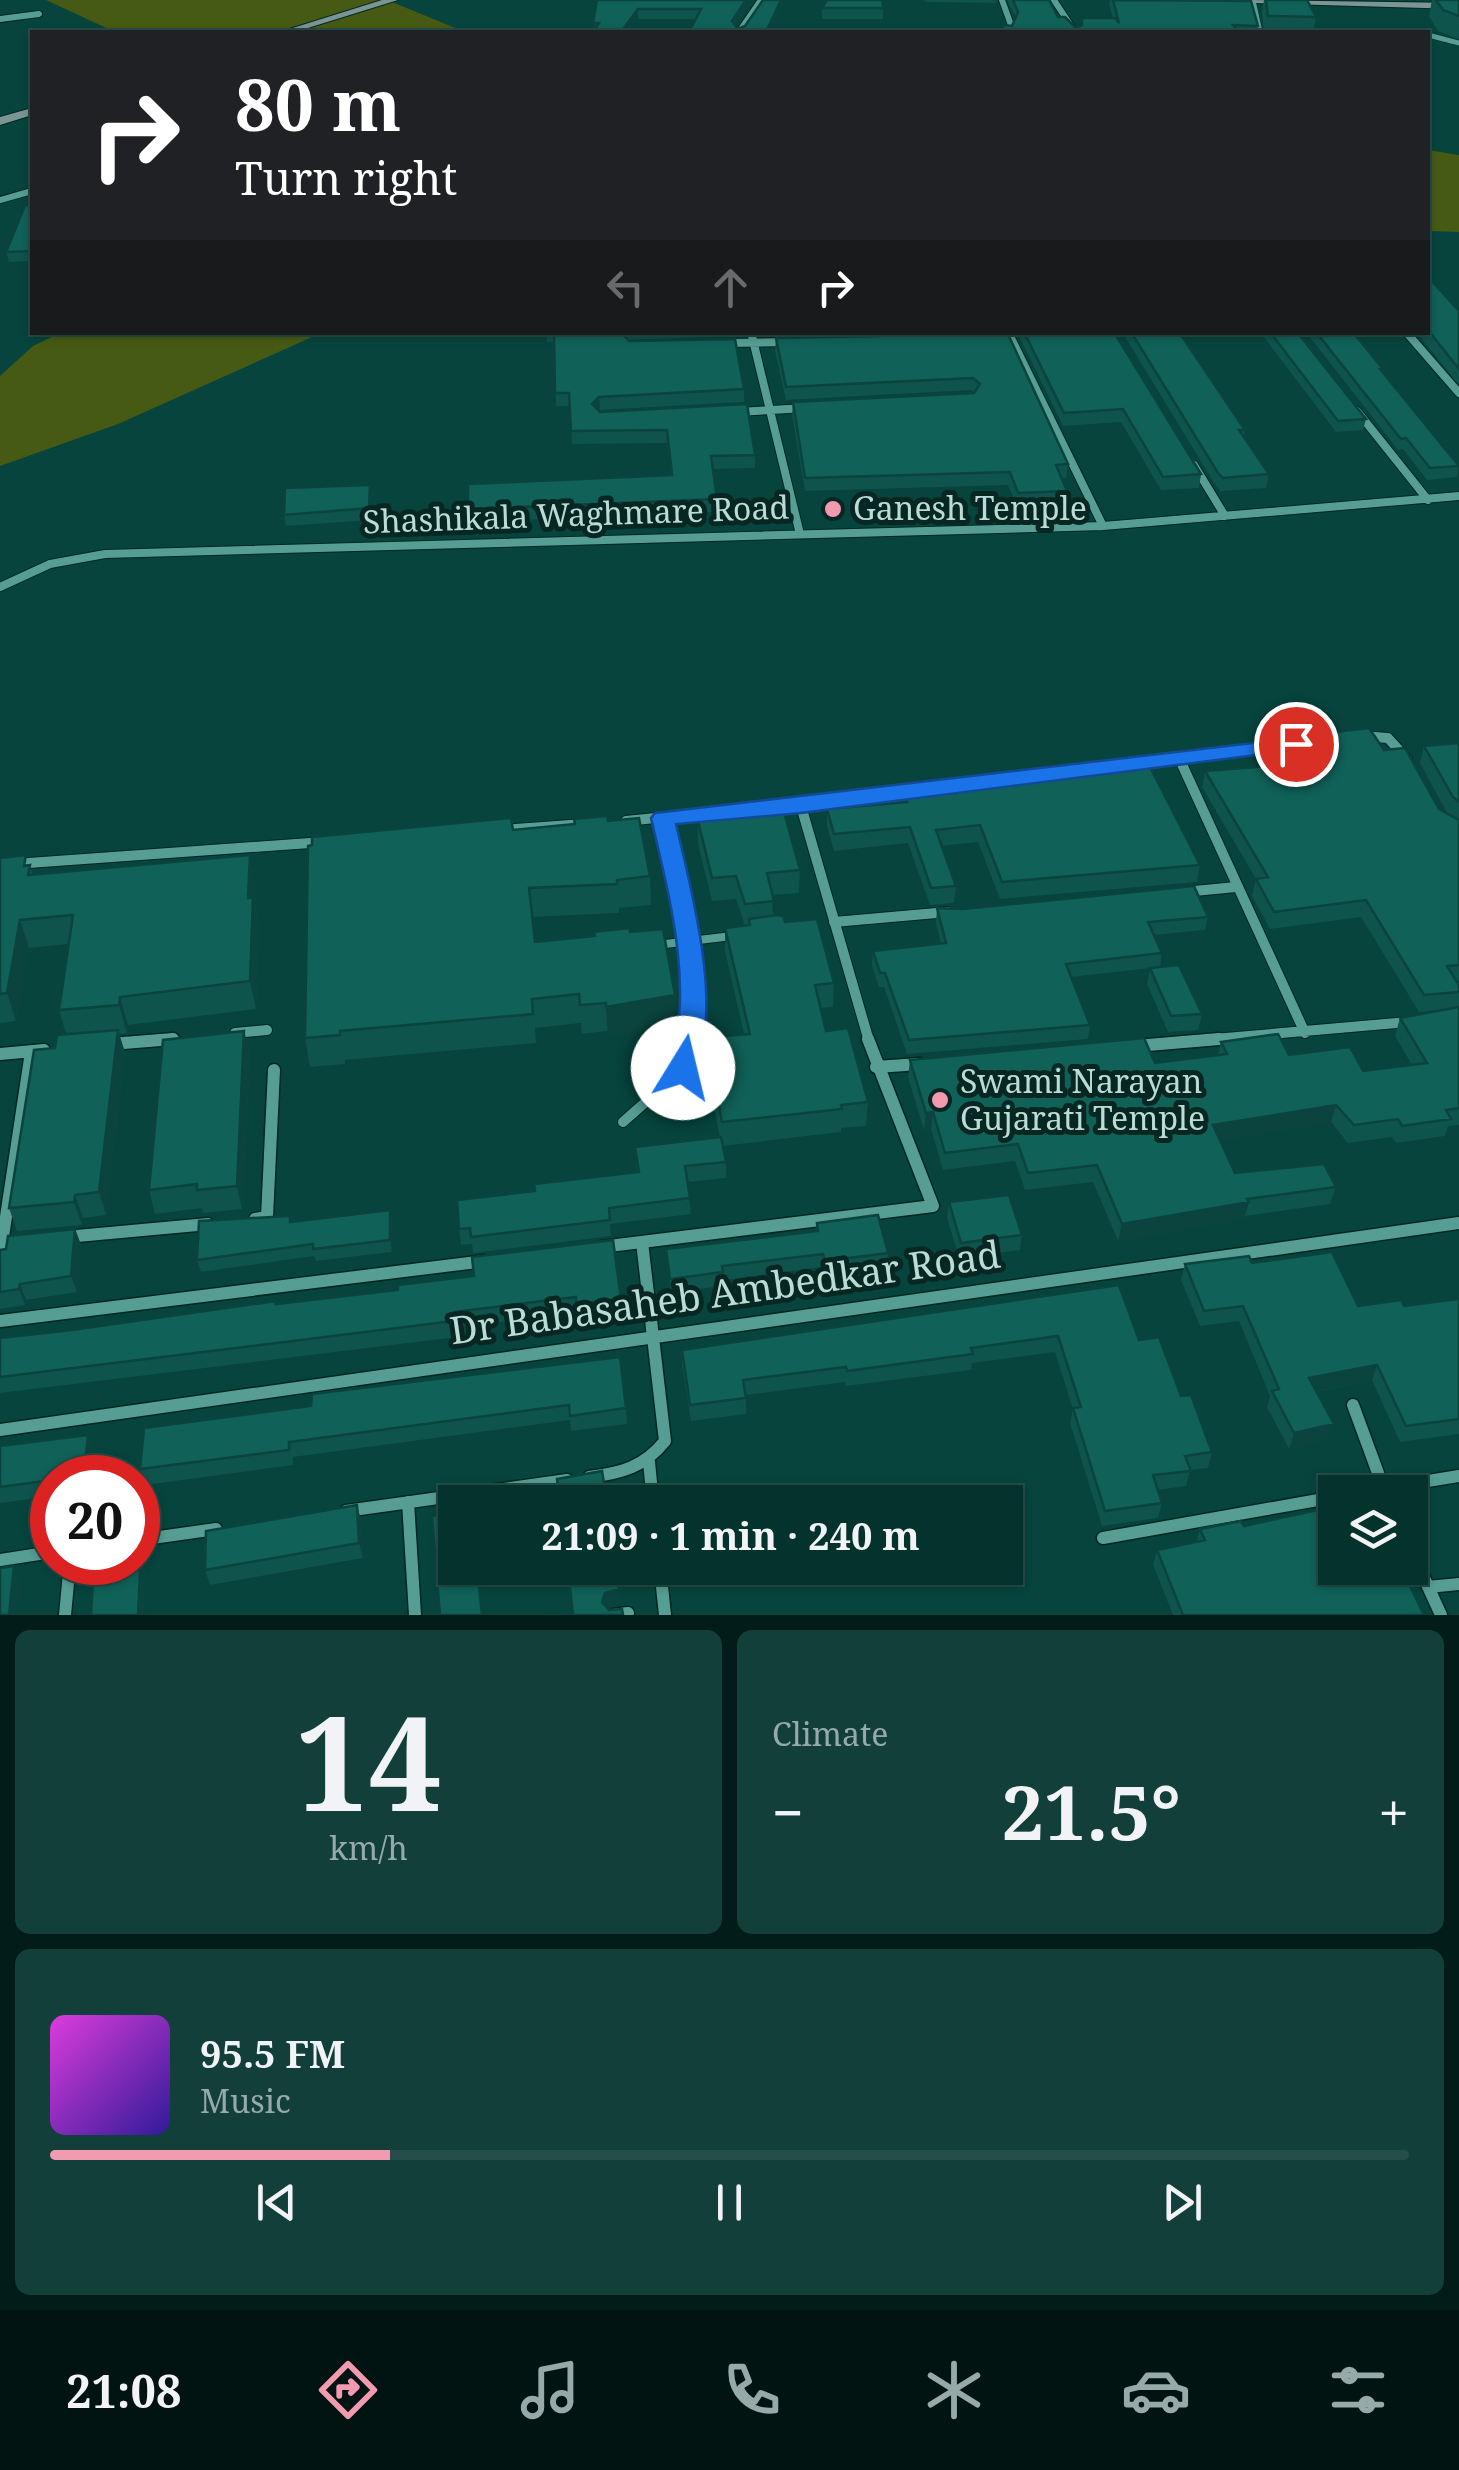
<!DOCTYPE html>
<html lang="en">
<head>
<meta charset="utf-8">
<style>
  body { margin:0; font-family:"Noto Serif",serif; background:#123f3a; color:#f1f3f6; height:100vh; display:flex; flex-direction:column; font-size:38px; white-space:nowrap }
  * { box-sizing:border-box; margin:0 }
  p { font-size:32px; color:#97aaaa }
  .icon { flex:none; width:55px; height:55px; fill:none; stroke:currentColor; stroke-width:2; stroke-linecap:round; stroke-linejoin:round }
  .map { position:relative; height:1615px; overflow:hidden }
  .panel { display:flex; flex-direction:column; gap:15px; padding:15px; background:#021c19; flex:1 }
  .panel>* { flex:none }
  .banner { position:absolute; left:30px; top:30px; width:1400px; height:305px; border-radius:0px; box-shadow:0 2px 8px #0004,0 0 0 2px #254e4a; background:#202124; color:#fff; overflow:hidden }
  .buttons { position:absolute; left:1318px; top:1475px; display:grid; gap:20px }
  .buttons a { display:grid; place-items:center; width:110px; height:110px; border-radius:0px; background:#04332e; box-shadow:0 2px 8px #0004,0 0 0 2px #254e4a; font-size:50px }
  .speed { position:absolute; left:30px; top:1455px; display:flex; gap:20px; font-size:50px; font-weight:700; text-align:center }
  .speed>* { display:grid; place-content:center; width:130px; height:130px; border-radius:50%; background:#04332e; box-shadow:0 2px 8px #0004,0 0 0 2px #254e4a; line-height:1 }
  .speed .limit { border:15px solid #d22; background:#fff; color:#111 }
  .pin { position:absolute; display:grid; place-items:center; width:85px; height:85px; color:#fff; margin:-42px; border:5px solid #fff; border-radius:50%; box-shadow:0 2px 10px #0007 }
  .me { position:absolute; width:110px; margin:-55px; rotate:9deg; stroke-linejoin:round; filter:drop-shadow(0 0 8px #0008) }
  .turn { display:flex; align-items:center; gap:35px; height:210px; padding:0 40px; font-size:45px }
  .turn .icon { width:130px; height:130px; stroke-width:2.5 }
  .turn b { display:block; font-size:70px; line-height:85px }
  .lanes { display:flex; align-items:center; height:95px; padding:0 40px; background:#0003; justify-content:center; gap:50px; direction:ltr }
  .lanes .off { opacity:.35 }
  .big { font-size:75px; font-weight:700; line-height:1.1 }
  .panel .card { flex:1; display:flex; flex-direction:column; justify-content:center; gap:15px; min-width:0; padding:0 35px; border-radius:15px; background:#123f3a }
  .panel .dial { align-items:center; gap:0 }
  .dial b { font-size:130px; line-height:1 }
  .song { display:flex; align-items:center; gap:30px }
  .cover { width:120px; height:120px; border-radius:15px; background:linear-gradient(135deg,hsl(300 70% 55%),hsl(250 70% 35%)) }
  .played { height:10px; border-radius:5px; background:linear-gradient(90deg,#f29ab0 25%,#254e4a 25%) }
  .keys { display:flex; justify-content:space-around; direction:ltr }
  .heat { display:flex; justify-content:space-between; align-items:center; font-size:55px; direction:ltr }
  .panel .tiles { flex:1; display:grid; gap:15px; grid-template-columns:1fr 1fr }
  .card:last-child { grid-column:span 2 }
  .trip { position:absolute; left:438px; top:1485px; width:585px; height:100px; border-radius:0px; background:#04332e; box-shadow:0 2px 8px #0004,0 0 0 2px #254e4a; font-weight:700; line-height:100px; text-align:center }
  .dock { display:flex; height:160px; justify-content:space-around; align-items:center; background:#021412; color:#97aaaa }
  .dock .icon { width:70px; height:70px }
  .dock .current { color:#f29ab0 }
  .dock b { font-size:45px; color:#f1f3f6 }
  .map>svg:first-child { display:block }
</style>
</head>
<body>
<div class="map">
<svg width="1459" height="1615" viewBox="0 0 1459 1615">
  <rect width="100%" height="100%" fill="#06443d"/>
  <!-- water -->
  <path fill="#475a13" d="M46,0H387L465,32H115Z
    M1428,150L1459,155V232L1428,231Z
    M60,333V332L321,333L118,424L0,466V376L33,346Z"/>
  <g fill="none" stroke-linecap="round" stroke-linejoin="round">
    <defs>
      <path id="lane-far2" d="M1253,0L1260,32
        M1341,32H1358
        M1428,35L1459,43"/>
      <path id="lane-far1" d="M663,818L691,941V1041
        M657,945L732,936"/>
      <path id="lane" d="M623,1122L683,1069L691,1039"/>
      <path id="street-far3" d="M1002,0L1011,25L1007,32
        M1054,0L1075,32
        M0,19L39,14
        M739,32L761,0
        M0,200L32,191"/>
      <path id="street-far2" d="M751,332L800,534
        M1008,332L1103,526
        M1406,332L1459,393
        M725,343L788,342
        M1357,411L1428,500
        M738,412L806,408
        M1194,465L1225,516
        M0,587L50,564L105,554L1103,526L1459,496"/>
      <path id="street-far1" d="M1361,736L1388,738L1407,759
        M1180,760L1305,1033
        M1138,765L1299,744
        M801,806L869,1041
        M626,821L912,792
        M501,830L584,824
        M0,865L324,842
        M1184,892L1236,887
        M834,922L948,912
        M235,1033L267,1030
        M146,1041L173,1039
        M1191,1041L1408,1022"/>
      <path id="street" d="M111,1044L173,1039
        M1136,1046L1219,1039
        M0,1054L44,1050
        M876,1067L920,1064
        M255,1219L267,1217L274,1070
        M66,1237L208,1224
        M2,1243L31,1052
        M601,1247L933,1206L868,1039
        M0,1321L485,1261
        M1353,1405L1385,1492
        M0,1430L1459,1223
        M649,1462L653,1502
        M589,1477C622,1473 644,1467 665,1441L642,1242
        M1360,1492L1459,1476
        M408,1502L415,1615
        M346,1511L567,1480
        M1103,1538L1335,1497
        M138,1540L216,1529
        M1410,1547L1441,1615
        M0,1560L52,1552
        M660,1568L665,1615
        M1428,1587L1459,1584
        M65,1615L70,1562
        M613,1615L628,1613"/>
      <path id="secondary" d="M382,0H398L295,32H280Z
        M1250,0L1459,3V9L1255,3Z
        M32,108V115L0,125V117Z"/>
    </defs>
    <!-- lane-far2 casing -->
    <use href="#lane-far2" stroke="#002823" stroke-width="6"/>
    <!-- lane-far1 casing -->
    <use href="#lane-far1" stroke="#002823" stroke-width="10"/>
    <!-- lane casing -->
    <use href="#lane" stroke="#002823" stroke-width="12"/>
    <!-- street-far3 casing -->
    <use href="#street-far3" stroke="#002823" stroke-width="8"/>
    <!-- street-far2 casing -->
    <use href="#street-far2" stroke="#002823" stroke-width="10"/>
    <!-- street-far1 casing -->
    <use href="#street-far1" stroke="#002823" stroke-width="12"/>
    <!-- street casing -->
    <use href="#street" stroke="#002823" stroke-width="15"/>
    <!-- secondary casing -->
    <use href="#secondary" stroke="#002823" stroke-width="2"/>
    <!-- lane-far2 -->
    <use href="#lane-far2" stroke="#569d93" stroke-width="5"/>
    <!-- lane-far1 -->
    <use href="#lane-far1" stroke="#569d93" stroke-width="8"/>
    <!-- lane -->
    <use href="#lane" stroke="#569d93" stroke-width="10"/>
    <!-- street-far3 -->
    <use href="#street-far3" stroke="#569d93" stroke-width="6"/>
    <!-- street-far2 -->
    <use href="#street-far2" stroke="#569d93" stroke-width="8"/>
    <!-- street-far1 -->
    <use href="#street-far1" stroke="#569d93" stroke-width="10"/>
    <!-- street -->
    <use href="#street" stroke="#569d93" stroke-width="12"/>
    <!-- secondary -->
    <use href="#secondary" fill="#7d9494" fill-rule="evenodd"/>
  </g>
  <!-- wall -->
  <path fill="#0e534c" d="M597,0H750V4L735,26L738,29L745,26L763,0H783V5L770,32H689L696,19H638L594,31Z
    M924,0H996V3L925,2Z
    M1007,0H1049L1058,17L1076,28L1113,18L1109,5L1110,0H1228L1258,26L1257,32H1003L1012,26L1016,18Z
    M1264,0H1307L1316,17L1313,32H1264L1262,12Z
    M1432,0H1459V39L1438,31L1429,16Z
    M822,8H883V19H822Z
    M32,211V261L9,262L6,252Z
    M1428,277L1459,311V385L1416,332H1428Z
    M546,332H733V336L628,340L744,389V402L599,410L755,455V468L713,469L717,512L469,522L468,509L671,475L667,443L572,444L570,406H556L554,342H547Z
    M772,332H1007L1068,464L1066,478H1062L1067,491L1066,504L1017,506L1008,485L805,491L792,415L793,402L974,392L972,390L786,400L775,351L776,338L880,335L878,334L772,336Z
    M1017,332H1114L1201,474L1199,488L1161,490L1121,422L1063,426Z
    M1122,332H1179L1245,430L1244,438L1269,474L1266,488L1221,491L1216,486Z
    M1260,332H1297L1366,419L1363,430L1336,432Z
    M1306,332H1357L1360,336L1359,340L1383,369L1382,372L1459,466L1457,477L1427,480L1403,449L1398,450Z
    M370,485L372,496L371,520L286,526L284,515Z
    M1291,737L1384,750L1439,809L1447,813L1420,763L1424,746L1459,743V981H1457L1459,985V1125L1448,1126L1445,1136L1396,1143L1392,1137L1348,1143L1331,1122L1220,1141L1235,1173L1336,1187L1330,1204L1245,1216L1244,1219L1118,1241L1093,1182L1025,1190L1015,1161L943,1170L931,1129L924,1130L908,1077L910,1060L1155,1063L1218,1055L1221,1042L1363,1071L1412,1065L1395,1036L1400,1018L1449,1009L1419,1012L1361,917L1270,929L1252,896L1256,879L1202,787L1205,771L1294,764L1288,753Z
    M1091,762L1200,865L1197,882L1000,899L978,842L941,846L956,886L954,903L930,905L908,843L834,851L827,826V809L900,802L901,787L1034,776L1090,768Z
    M720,813L800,870L799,893L772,895L773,916L785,922L834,983L833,1007L821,1008L826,1031L868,1102L866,1126L841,1128V1132L723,1146L726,1162V1178L687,1182L691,1214L610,1224L611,1236L473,1253L472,1244L461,1245L459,1229L535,1191L637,1172L635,1147L720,1138L707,1068V1044L724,1042L723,1036L744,1034L725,951V928L745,926L736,899L712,901L698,844V821L720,818Z
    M608,821L650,876L651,905L619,908V913L532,917L535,942L630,932L676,1024L608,1036V1031L582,1034L581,1023L535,1028L536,1043L345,1060V1064L310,1067L305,1038L513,830Z
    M0,858L29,865L33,874L256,883L255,904L259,925L256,1009L128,1025L127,1033L119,1034L125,1053L106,1215L83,1218L82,1225L17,1231L9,1208L55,1048L66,1034L59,1010L68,944L29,948L16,1021L0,1023Z
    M937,908L1208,917L1205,930L1154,935L1162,953L1160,967L1071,977L1090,1025L1088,1039L907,1054L884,987H879L872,965L873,951L941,944L936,922Z
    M1150,968L1202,1014L1198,1030L1168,1032L1147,984Z
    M244,1031L250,1054L242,1209L203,1213L202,1208L155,1214L149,1190Z
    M949,1202L1022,1235L1020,1250L959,1258L947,1218Z
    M390,1210L392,1222V1252L316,1261L314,1256L201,1272L197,1260L290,1216L291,1222Z
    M817,1223L888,1253L887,1267L824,1275L823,1267L723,1280V1286L671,1292L666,1249L816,1231Z
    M75,1229L81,1245L77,1292L26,1300L25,1305L0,1309V1250Z
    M1252,1263L1358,1306H1404L1459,1299V1434L1400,1442L1372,1380L1316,1392L1334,1424L1328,1439L1289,1449L1267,1407L1270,1396L1239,1321L1200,1326L1181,1280L1185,1264Z
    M1119,1285L1139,1340L1181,1396L1212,1452L1208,1468L1190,1470L1186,1486L1157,1490L1162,1503L1158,1518L1102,1526L1070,1423L1073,1409L1055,1352L972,1363L971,1370L846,1386L845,1382L746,1395V1414L691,1421L682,1366V1350Z
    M398,1290L621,1299L622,1314L578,1320L577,1313L456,1327L457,1337L0,1393V1338Z
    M312,1394L626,1408L627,1424L571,1431L570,1420L293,1457V1465L146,1485L140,1469L311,1406Z
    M88,1435L94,1450L91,1478H52V1496L0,1503V1446Z
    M357,1505L361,1521L363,1558L210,1585L205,1570Z
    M1320,1505L1415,1583L1412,1590L1424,1615H1173L1153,1565L1157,1550L1196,1542L1200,1529L1244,1526L1318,1510Z"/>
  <!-- shaded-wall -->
  <path fill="#0b443e" d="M746,0H750V4L732,30V21Z
    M781,0H783V5L770,32H766Z
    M638,9V19L628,32H621Z
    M599,397L600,410L593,416L592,404Z
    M370,485L372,496L371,520L369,508Z
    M250,855L256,883L255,904L259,925L256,1009L250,981L248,898Z
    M20,920L29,948L16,1021L7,993Z
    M675,995L676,1024L608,1036L606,1007Z
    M120,997L128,1025L127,1033L119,1005Z
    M118,1030L125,1053L106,1215L99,1192Z
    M244,1031L250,1054L242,1209L237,1186Z
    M1336,1105L1331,1122L1209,1143L1213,1125Z
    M933,1112L931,1129L924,1130L926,1113Z
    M75,1195L83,1218L82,1225L74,1202Z
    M1249,1202L1244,1219L1118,1241L1122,1224Z
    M390,1210L392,1222V1252L390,1240Z
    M75,1229L81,1245L77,1292L71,1276Z
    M20,1284L26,1300L25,1305L19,1289Z
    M1377,1365L1372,1380L1304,1394L1309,1378Z
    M1334,1424L1328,1439L1289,1449L1294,1433Z
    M88,1435L94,1450L91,1478H85Z
    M357,1505L361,1521L363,1558L359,1543Z
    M141,1547L147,1562L144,1615H138Z
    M14,1566L20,1581L17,1615H9Z
    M619,1584L620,1604L606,1608L602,1602L605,1593Z"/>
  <!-- building -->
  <path fill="#106158" stroke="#0b443e" stroke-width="2.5" d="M597,0H746L732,21L738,29L745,26L763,0H781L766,32H689L701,9H638L621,32H593L599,23H593Z
    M827,0H882L883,8H822Z
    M1013,0H1049L1058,17H1065L1076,28L1082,25V18H1115L1119,23L1113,0L1251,1L1258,26L1233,25L1238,32H1003V25L1012,26L1018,12Z
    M1266,0H1307L1316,17L1268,16Z
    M1436,0H1459V16L1443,10Z
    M26,203L32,211V251L6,252Z
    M1428,277L1459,311V369L1428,330Z
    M554,332H621L629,341L735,339L744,389L599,397L592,404L600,412L747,404L755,455L711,456L717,499L468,509V484L672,475L667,430L571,431L569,393H555Z
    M882,332H1007L1068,464L1056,465L1067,491L1018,493L1010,472L805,478L793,402L974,393L980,384L973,378L786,387L776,338L879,336Z
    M1024,332H1114L1201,474L1163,477L1123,409L1064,413Z
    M1131,332H1179L1245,430H1239L1269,474L1223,478L1218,473Z
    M1270,332H1297L1366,419L1338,421Z
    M1316,332H1357L1360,336L1357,337L1383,369H1380L1459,466L1430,468L1406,438L1401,439Z
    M370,485L369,508L284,515L285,488Z
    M1369,728L1384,750L1405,748L1439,809L1459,820V965L1447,966L1459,985V992L1424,995L1366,900L1274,912L1256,879L1268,877L1205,771L1308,763L1291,737Z
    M1459,743V802L1453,797L1424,746Z
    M1145,757L1200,865L1002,882L980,825L936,830L956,886L931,888L910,827L834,834L827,809L907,802L901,787L1034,776L1093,768L1091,762Z
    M784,812L800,870L767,873L774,901L745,904L736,876L712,878L698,821L721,818L720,813Z
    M607,816L608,821L639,818L650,876L617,880V884L529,888L535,942L595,936L594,932L629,928L630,932L663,929L675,995L606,1007V1003L580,1005L579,994L532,999L533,1014L340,1031V1035L305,1038L308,846L312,845V837L511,818L513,830L575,824L574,819Z
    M26,855L24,866L30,865L28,875L250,855L248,898L253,897L250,981L120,997L119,1005L59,1010L73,915L20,920L7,993L0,994V858Z
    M1194,886L1208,917L1148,922L1162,953L1066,964L1090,1025L909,1040L885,973H880L873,951L946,943L937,908L963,909Z
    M777,915L783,916L785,922L817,919L834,983L815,985L826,1031L848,1028L868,1102L841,1105L842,1109L722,1122L707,1044L725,1042L723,1036L750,1034L725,928L750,925L749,919Z
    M1179,965L1202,1014L1171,1016L1150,968Z
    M1459,1007V1108L1446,1110L1451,1119L1402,1126L1398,1119L1354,1125L1336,1105L1213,1125L1235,1173L1324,1164L1336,1187L1247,1199L1249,1202L1122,1224L1097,1165L1028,1173L1018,1144L945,1153L933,1112L926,1113L910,1060L1144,1038L1155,1063L1227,1054L1221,1042L1278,1034L1289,1055L1350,1047L1363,1071L1427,1063L1400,1018Z
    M118,1030L99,1192L75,1195L74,1202L9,1208L34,1050L55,1048L57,1035Z
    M244,1031L237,1186L197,1190V1184L149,1190L163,1040Z
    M721,1137L726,1162L685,1166L690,1198L609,1208L610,1220L471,1237L470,1228L459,1229L457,1200L535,1191L534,1184L639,1172L635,1147Z
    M1009,1195L1022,1235L961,1243L949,1202Z
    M390,1210V1240L313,1249V1244L197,1260L199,1221L290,1216V1222Z
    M878,1215L888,1253L825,1261L823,1254L722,1266L723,1272L670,1279L666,1249L818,1231L817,1223Z
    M75,1229L71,1276L20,1284L19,1289L0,1292V1250L6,1249L8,1236Z
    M613,1240L621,1299L576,1304V1297L454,1312V1321L0,1377V1338L72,1330L276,1301V1304L398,1290V1285L474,1276L472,1257Z
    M1332,1252L1358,1306L1401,1300L1404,1306L1459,1299V1419L1406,1426L1377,1365L1309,1378L1334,1424L1294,1433L1272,1391L1279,1389L1243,1306L1204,1311L1185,1264L1249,1256L1252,1263Z
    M1119,1285L1139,1340L1159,1337L1181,1396L1191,1395L1212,1452L1185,1456L1191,1471L1153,1475L1162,1503L1105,1511L1073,1408L1081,1407L1058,1336L971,1348L973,1354L847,1371L846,1367L743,1380L746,1398L690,1405L682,1350Z
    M620,1357L626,1408L570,1416L569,1405L289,1442V1450L140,1469L144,1428L311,1406L312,1394Z
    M88,1435L84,1476L52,1478V1480L0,1487V1446Z
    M602,1471L607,1502H560L557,1479Z
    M1335,1502V1568H1408L1415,1583L1409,1584L1424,1615H1183L1157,1550L1205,1540L1200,1529L1241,1521L1244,1526L1322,1509L1320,1505Z
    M357,1505L359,1543L205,1570L206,1531Z
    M455,1511V1568H477L482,1615H440L432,1516Z
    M141,1547L138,1615H91L94,1562H138V1548Z
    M14,1566L9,1615H0V1568Z
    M568,1568H617L619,1589L605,1593L602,1602L609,1610L622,1609L623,1615H573Z"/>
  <!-- route -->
  <path fill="#1a73e8" stroke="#114b97" stroke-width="2.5" d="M1296,738L1303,740L1306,744L1303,749L801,813L676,824C691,889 726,1015 692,1075H673L670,1068C694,985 670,900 651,818L655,813Z"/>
  <!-- markers -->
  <g fill="#f29ab0" stroke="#082723" stroke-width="4">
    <circle cx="833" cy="509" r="10"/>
    <circle cx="940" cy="1100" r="10"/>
  </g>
  <g text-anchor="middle" stroke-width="10" stroke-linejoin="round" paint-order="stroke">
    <!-- poi labels -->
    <g font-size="32" fill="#badcd6" stroke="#082723" text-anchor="start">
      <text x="853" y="520">Ganesh Temple</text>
      <text x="960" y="1093">Swami Narayan<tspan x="960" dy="37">Gujarati Temple</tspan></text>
    </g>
    <!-- street labels -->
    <g font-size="32" fill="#badcd6" stroke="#082723">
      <text transform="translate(576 515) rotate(-2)" y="11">Shashikala Waghmare Road</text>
    </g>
    <!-- near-street labels -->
    <g font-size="38" fill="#badcd6" stroke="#082723">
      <text transform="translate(725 1293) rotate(-8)" y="13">Dr Babasaheb Ambedkar Road</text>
    </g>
  </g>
</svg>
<div class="buttons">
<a><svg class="icon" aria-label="layers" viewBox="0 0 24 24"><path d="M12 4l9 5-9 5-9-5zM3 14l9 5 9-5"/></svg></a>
</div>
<div class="speed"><div class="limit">20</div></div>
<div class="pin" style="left:1296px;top:744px;background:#d93025"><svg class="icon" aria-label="arrive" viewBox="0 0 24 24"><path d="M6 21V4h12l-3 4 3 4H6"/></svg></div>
<svg class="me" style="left:683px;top:1068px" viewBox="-20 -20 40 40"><circle r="19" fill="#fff"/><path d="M0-13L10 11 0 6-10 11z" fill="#1a73e8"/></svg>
<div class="trip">21:09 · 1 min · 240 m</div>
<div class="banner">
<div class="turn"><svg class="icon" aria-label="right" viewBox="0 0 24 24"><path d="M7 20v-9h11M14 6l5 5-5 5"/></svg><div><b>80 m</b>Turn right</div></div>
<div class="lanes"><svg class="icon off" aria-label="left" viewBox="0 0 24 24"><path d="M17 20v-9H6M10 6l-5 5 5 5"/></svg><svg class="icon off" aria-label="ahead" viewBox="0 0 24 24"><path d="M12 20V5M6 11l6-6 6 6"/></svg><svg class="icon" aria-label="right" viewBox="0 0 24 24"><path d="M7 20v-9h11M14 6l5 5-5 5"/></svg></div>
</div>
</div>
<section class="panel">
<div class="tiles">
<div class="card dial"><b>14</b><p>km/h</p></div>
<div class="card"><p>Climate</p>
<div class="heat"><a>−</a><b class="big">21.5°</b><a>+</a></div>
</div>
<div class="card">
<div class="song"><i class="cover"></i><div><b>95.5 FM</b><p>Music</p></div></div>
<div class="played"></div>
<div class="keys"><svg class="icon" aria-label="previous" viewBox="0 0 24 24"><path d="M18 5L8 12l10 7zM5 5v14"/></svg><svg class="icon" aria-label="pause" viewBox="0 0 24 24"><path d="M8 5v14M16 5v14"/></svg><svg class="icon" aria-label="next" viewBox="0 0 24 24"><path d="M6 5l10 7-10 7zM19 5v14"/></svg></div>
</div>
</div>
</section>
<nav class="dock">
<b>21:08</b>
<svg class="icon current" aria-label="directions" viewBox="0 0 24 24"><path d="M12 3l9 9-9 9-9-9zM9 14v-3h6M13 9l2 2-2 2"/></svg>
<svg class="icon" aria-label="music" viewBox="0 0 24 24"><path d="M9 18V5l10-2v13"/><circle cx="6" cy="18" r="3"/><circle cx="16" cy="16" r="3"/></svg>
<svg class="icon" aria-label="phone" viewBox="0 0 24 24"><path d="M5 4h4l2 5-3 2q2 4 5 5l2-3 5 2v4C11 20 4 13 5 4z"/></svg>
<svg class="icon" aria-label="climate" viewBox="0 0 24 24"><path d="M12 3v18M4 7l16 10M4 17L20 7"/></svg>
<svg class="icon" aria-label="car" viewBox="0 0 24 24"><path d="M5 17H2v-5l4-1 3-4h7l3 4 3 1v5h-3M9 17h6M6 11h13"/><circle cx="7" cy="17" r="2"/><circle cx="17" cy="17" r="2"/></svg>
<svg class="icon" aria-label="filters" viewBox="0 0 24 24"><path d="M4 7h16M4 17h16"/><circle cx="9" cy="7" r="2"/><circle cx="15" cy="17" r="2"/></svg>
</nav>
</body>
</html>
